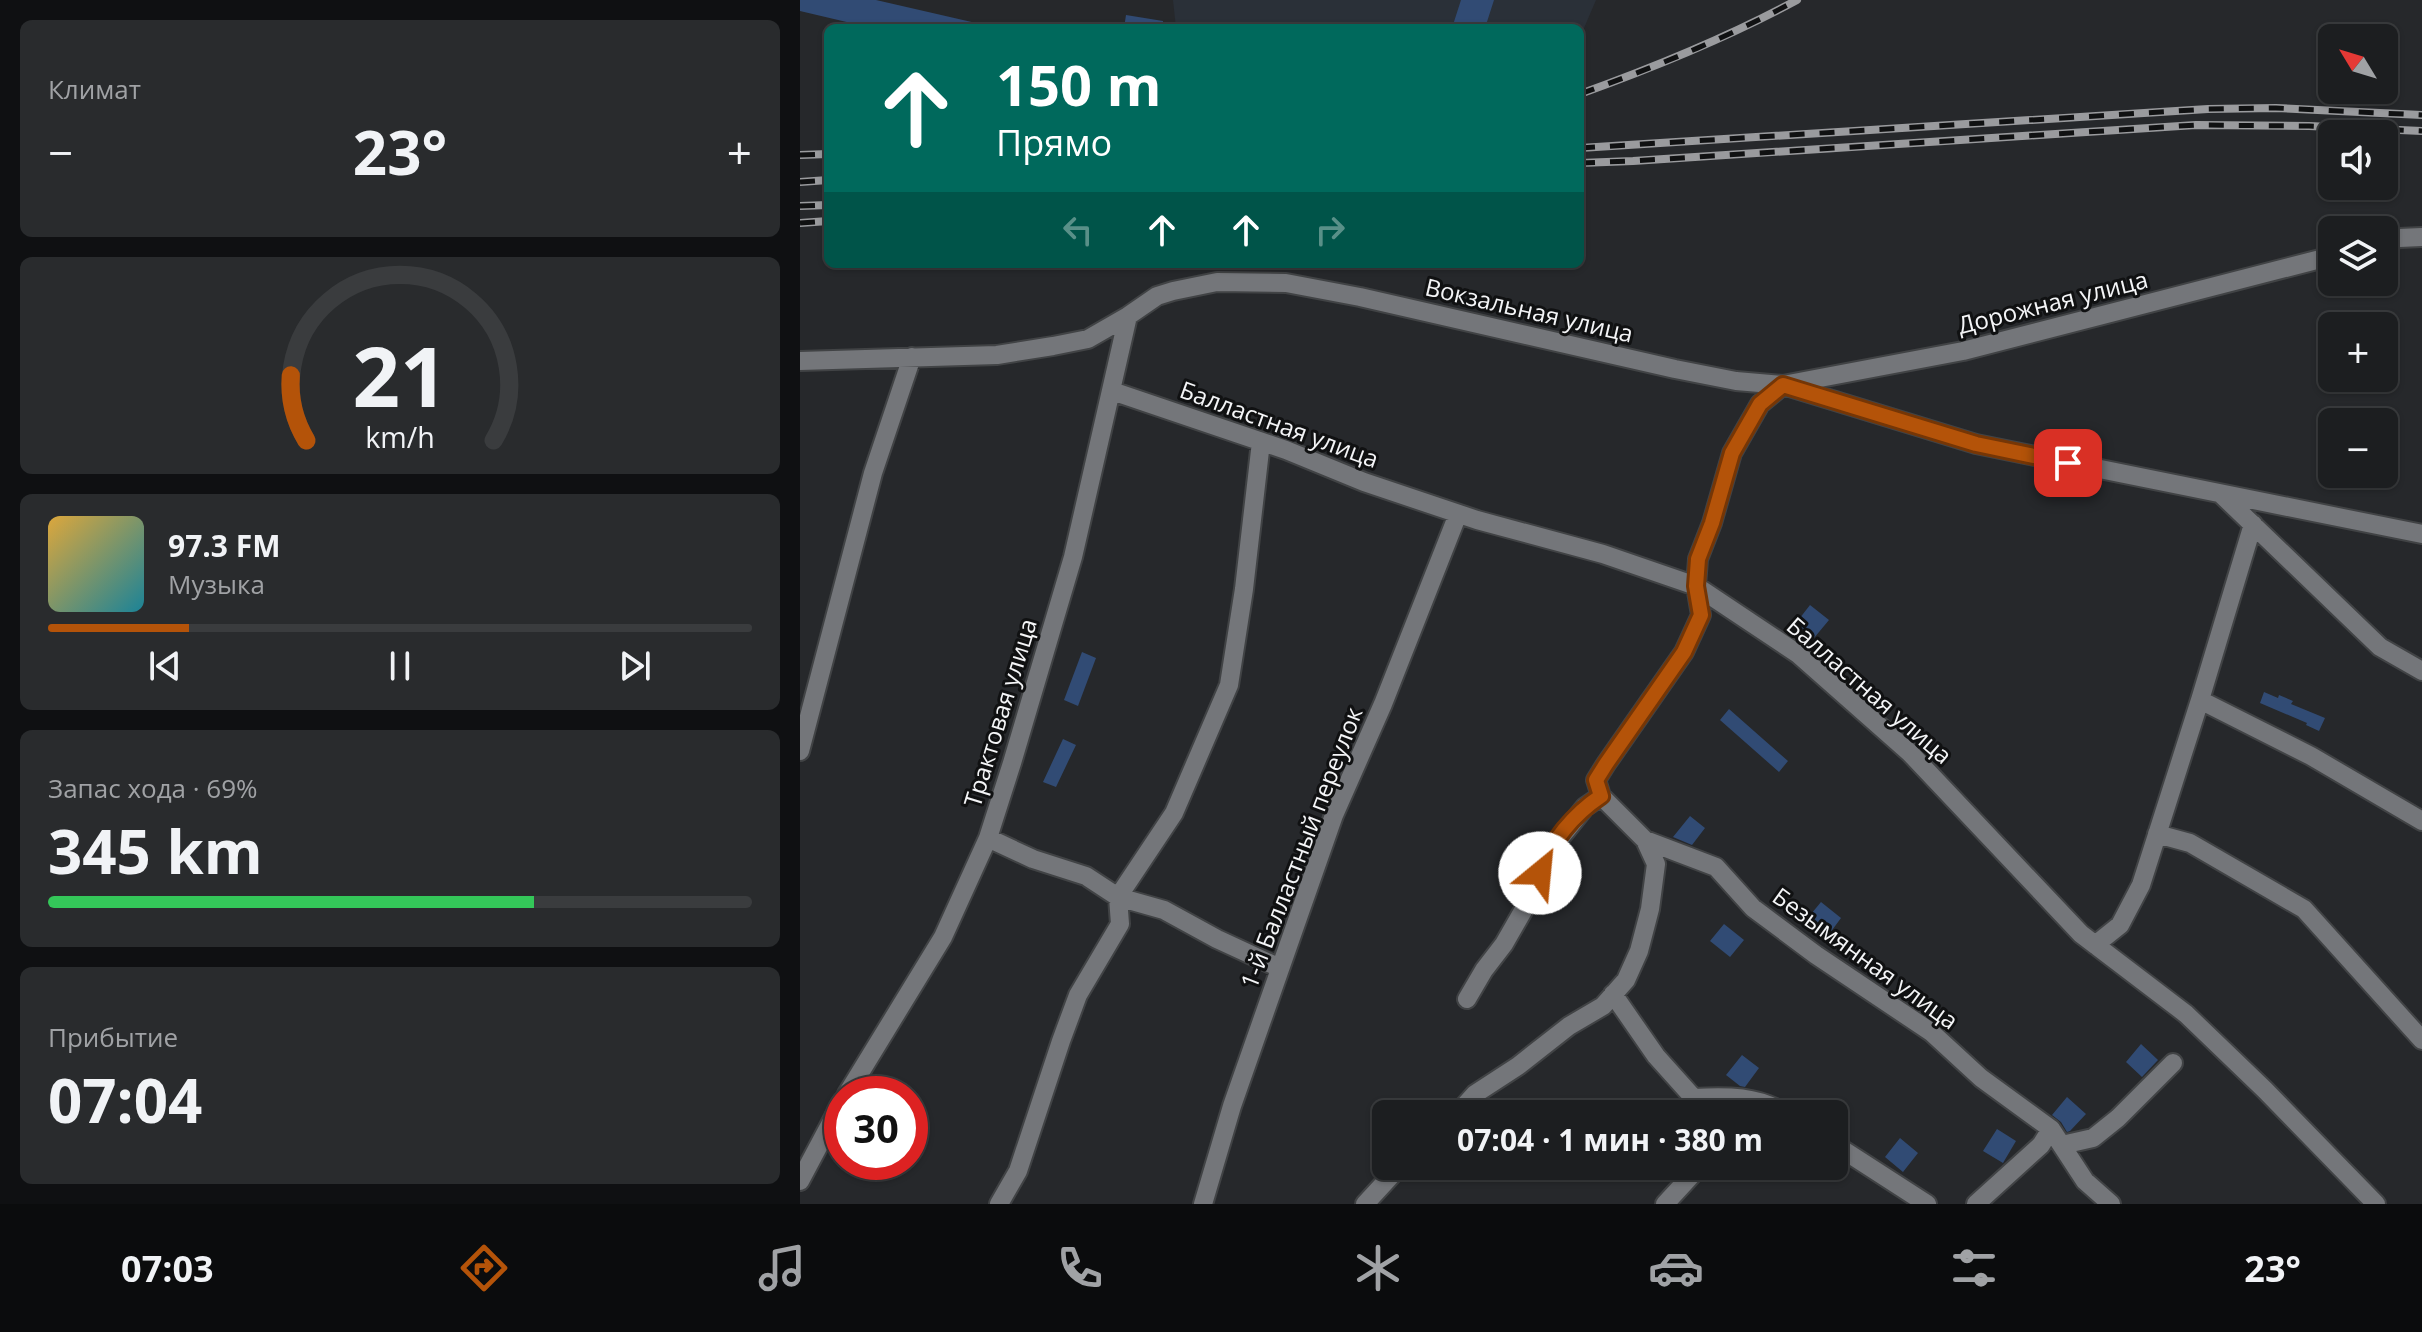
<!DOCTYPE html>
<html lang="ru">
<head>
<meta charset="utf-8">
<style>
  body { margin:0; font-family:"Open Sans",sans-serif; background:#292b2d; color:#f1f3f6; height:100vh; display:flex; flex-direction:column; font-size:30px; white-space:nowrap }
  * { box-sizing:border-box; margin:0 }
  p { font-size:26px; color:#a0a2a5 }
  .icon { flex:none; width:44px; height:44px; fill:none; stroke:currentColor; stroke-width:2; stroke-linecap:round; stroke-linejoin:round }
  .map { position:relative; flex:1; overflow:hidden }
  .side { display:flex; flex-direction:column; gap:20px; padding:20px; background:#0f1012; width:800px }
  .side>* { flex:none }
  .top-card { position:absolute; left:24px; top:24px; width:760px; height:244px; border-radius:12px; box-shadow:0 2px 6px #0004,0 0 0 2px #3a3c3e; background:#00695c; color:#fff; overflow:hidden }
  .needle { width:52px; rotate:308deg }
  .fabs { position:absolute; left:1518px; top:24px; display:grid; gap:16px }
  .fabs a { display:grid; place-items:center; width:80px; height:80px; border-radius:12px; background:#1c1e20; box-shadow:0 2px 6px #0004,0 0 0 2px #3a3c3e; font-size:40px }
  .speed { position:absolute; left:24px; top:1076px; display:flex; gap:16px; font-size:40px; font-weight:700; text-align:center }
  .speed>* { display:grid; place-content:center; width:104px; height:104px; border-radius:50%; background:#1c1e20; box-shadow:0 2px 6px #0004,0 0 0 2px #3a3c3e; line-height:1 }
  .speed .limit { border:12px solid #d22; background:#fff; color:#111 }
  .pin { position:absolute; display:grid; place-items:center; width:68px; height:68px; color:#fff; margin:-34px; border-radius:16px; box-shadow:0 4px 12px #0006 }
  .me { position:absolute; width:88px; margin:-44px; rotate:28deg; stroke-linejoin:round; filter:drop-shadow(0 0 6px #0008) }
  .turn { display:flex; align-items:center; gap:28px; height:168px; padding:0 40px; font-size:36px }
  .turn .icon { width:104px; height:104px; stroke-width:2.5 }
  .turn b { display:block; font-size:56px; line-height:68px }
  .lanes { display:flex; align-items:center; height:76px; padding:0 40px; background:#0003; justify-content:center; gap:40px; direction:ltr }
  .lanes .off { opacity:.35 }
  .big { font-size:60px; font-weight:700; line-height:1.1 }
  .side .card { flex:1; display:flex; flex-direction:column; justify-content:center; gap:12px; min-width:0; padding:0 28px; border-radius:12px; background:#292b2d }
  .side .dial { align-items:center; gap:0 }
  .dial svg { height:208px; overflow:visible; fill:none; stroke:#3a3c3e; stroke-width:7; stroke-linecap:round; text-anchor:middle }
  .dial text { fill:#f1f3f6; stroke:none }
  .song { display:flex; align-items:center; gap:24px }
  .cover { width:96px; height:96px; border-radius:12px; background:linear-gradient(135deg,hsl(40 70% 55%),hsl(190 70% 35%)) }
  .played { height:8px; border-radius:4px; background:linear-gradient(90deg,#b45309 20%,#3a3c3e 20%) }
  .keys { display:flex; justify-content:space-around; direction:ltr }
  .heat { display:flex; justify-content:space-between; align-items:center; font-size:44px; direction:ltr }
  .charge { height:12px; border-radius:6px; background:linear-gradient(90deg,#34c759 69%,#3a3c3e 0) }
  .trip { position:absolute; left:572px; top:1100px; width:476px; height:80px; border-radius:12px; background:#1c1e20; box-shadow:0 2px 6px #0004,0 0 0 2px #3a3c3e; font-weight:700; line-height:80px; text-align:center }
  .menu { display:flex; height:128px; justify-content:space-around; align-items:center; background:#0b0c0d; color:#a0a2a5 }
  .menu .icon { width:56px; height:56px }
  .menu .active { color:#b45309 }
  .menu b { font-size:36px; color:#f1f3f6 }
  main { display:flex; flex:1; min-height:0 }
  .map>svg:first-child { display:block }
</style>
</head>
<body>
<main>
<section class="side">
<div class="card"><p>Климат</p>
<div class="heat"><a>−</a><b class="big">23°</b><a>+</a></div>
</div>
<div class="card dial"><svg viewBox="0 0 100 80">
<path d="M14 69A42 42 0 1 1 86 69"/>
<path d="M14 69A42 42 0 0 1 8 44" stroke="#b45309"/>
<text x="50" y="56" font-size="32" font-weight="700">21</text>
<text x="50" y="72" font-size="11">km/h</text>
</svg></div>
<div class="card">
<div class="song"><i class="cover"></i><div><b>97.3 FM</b><p>Музыка</p></div></div>
<div class="played"></div>
<div class="keys"><svg class="icon" aria-label="previous" viewBox="0 0 24 24"><path d="M18 5L8 12l10 7zM5 5v14"/></svg><svg class="icon" aria-label="pause" viewBox="0 0 24 24"><path d="M8 5v14M16 5v14"/></svg><svg class="icon" aria-label="next" viewBox="0 0 24 24"><path d="M6 5l10 7-10 7zM19 5v14"/></svg></div>
</div>
<div class="card"><p>Запас хода · 69%</p><b class="big">345 km</b><div class="charge"></div></div>
<div class="card"><p>Прибытие</p><b class="big">07:04</b></div>
</section>
<div class="map">
<svg width="1622" height="1204" viewBox="0 0 1622 1204">
  <rect width="100%" height="100%" fill="#26282b"/>
  <!-- built -->
  <path fill="#2a3038" d="M373,0H796L784,28L780,32V28H376Z"/>
  <!-- building -->
  <path fill="#314b74" d="M0,0H76L176,23L175,28H72L0,11Z
    M661,0H694L685,28H652Z
    M326,15L363,21V28H324Z
    M1010,605L1029,620L1014,638L996,623Z
    M282,652L296,658L278,706L264,700Z
    M1464,692L1478,698L1479,695L1493,701L1491,704L1525,718L1519,731L1506,725L1507,723L1460,703Z
    M929,709L988,761L979,772L920,720Z
    M263,739L276,745L256,787L243,782Z
    M890,816L905,828L892,845L873,837Z
    M1021,902L1041,918L1027,937L1006,920Z
    M924,924L944,940L930,957L910,941Z
    M1341,1044L1358,1060L1342,1077L1326,1062Z
    M942,1055L959,1068L945,1087L940,1086L926,1075Z
    M1267,1097L1286,1114L1270,1131L1267,1132L1261,1122L1252,1115Z
    M1197,1129L1216,1141L1203,1163L1183,1151Z
    M1100,1138L1118,1153L1103,1172L1085,1157Z"/>
  <g fill="none" stroke-linecap="round" stroke-linejoin="round">
    <defs>
      <path id="minor" d="M1584,242L1599,238L1622,237
        M0,361L197,355L253,346L288,339L328,316L357,296L373,291L417,282L486,283L560,297L875,369L936,381L983,385L1176,444L1622,534
        M312,391L486,450L564,482L677,520L803,554L896,586L998,654L1110,753L1281,934L1386,1014L1465,1090L1576,1204
        M1422,495L1580,647L1622,671
        M1453,524L1400,700L1511,756L1622,821
        M0,751L73,473L112,357
        M1357,834L1390,843L1504,909L1622,1040
        M188,838L233,859L286,876L318,897L364,910L417,939L480,968
        M845,840L916,867L953,908L1016,955L1131,1032L1181,1078L1251,1129L1285,1181L1311,1204
        M1295,945L1320,925L1341,885L1400,700
        M813,994L856,1056L908,1114
        M667,999L684,970L704,944L735,890L745,857L785,807L801,796L796,780L806,764L884,652L901,615L896,586L898,559L912,523L932,453L960,404L983,385L1163,351L1532,256
        M47,1094L143,937L188,838L212,763L273,557L328,316
        M894,1098C927,1096 958,1096 986,1114
        M657,1114L675,1094L718,1066L769,1026L803,1006L826,980L839,951L850,909L856,864L845,840L801,796
        M1034,1144L1127,1204
        M1262,1145L1293,1138L1318,1118L1373,1063
        M0,1181L42,1102
        M199,1204L218,1171L261,1041L278,995L320,924L318,897L374,813L429,685L444,589L461,442
        M403,1204L432,1106L534,815L583,704L658,514
        M565,1204L600,1166
        M865,1204L900,1166
        M1176,1204L1241,1145L1251,1129"/>
    </defs>
    <!-- minor casing -->
    <use href="#minor" stroke="#414345" stroke-width="22"/>
    <!-- minor -->
    <use href="#minor" stroke="#74767a" stroke-width="18"/>
    <defs>
      <path id="rail" d="M780,94C855,67 927,38 997,0
        M780,148L1408,109L1476,108L1622,115
        M0,155L28,154
        M780,163L833,161L1396,125L1509,126L1622,131
        M0,182L28,180
        M0,206L28,205
        M0,223L28,221"/>
    </defs>
    <!-- rail casing -->
    <use href="#rail" stroke="#9a9b9e" stroke-width="8"/>
    <!-- rail -->
    <use href="#rail" stroke="#101112" stroke-width="5" stroke-dasharray="15" stroke-linecap="butt"/>
  </g>
  <g fill="none" stroke-linecap="round" stroke-linejoin="round">
    <defs>
      <path id="route" d="M740,873C750,842 774,814 801,796L796,780L806,764L884,652L901,615L896,586L898,559L912,523L932,453L960,404L983,385L1176,444L1268,463"/>
    </defs>
    <!-- route casing -->
    <use href="#route" stroke="#753606" stroke-width="20"/>
    <!-- route -->
    <use href="#route" stroke="#b45309" stroke-width="14"/>
  </g>
  <g text-anchor="middle" stroke-width="6" stroke-linejoin="round" paint-order="stroke">
    <!-- street labels -->
    <g font-size="24" fill="#f4f5f7" stroke="#101112">
      <text transform="translate(1253 303) rotate(-14)" y="8">Дорожная улица</text>
      <text transform="translate(729 311) rotate(13)" y="8">Вокзальная улица</text>
      <text transform="translate(479 425) rotate(20)" y="8">Балластная улица</text>
      <text transform="translate(1069 691) rotate(41)" y="8">Балластная улица</text>
      <text transform="translate(201 713) rotate(-73)" y="8">Трактовая улица</text>
      <text transform="translate(502 848) rotate(-69)" y="8">1-й Балластный переулок</text>
      <text transform="translate(1065 959) rotate(36)" y="8">Безымянная улица</text>
    </g>
  </g>
</svg>
<div class="fabs">
<a><svg class="needle" viewBox="-14 -14 28 28"><path d="M0-13l5 13h-10z" fill="#e53935"/><path d="M0 13l5-13h-10z" fill="#a0a2a5"/></svg></a>
<a><svg class="icon" aria-label="sound" viewBox="0 0 24 24"><path d="M4 9h4l5-4v14l-5-4H4zM17 9q2 3 0 6"/></svg></a>
<a><svg class="icon" aria-label="layers" viewBox="0 0 24 24"><path d="M12 4l9 5-9 5-9-5zM3 14l9 5 9-5"/></svg></a>
<a>+</a>
<a>−</a>
</div>
<div class="speed"><div class="limit">30</div></div>
<div class="pin" style="left:1268px;top:463px;background:#d93025"><svg class="icon" aria-label="arrive" viewBox="0 0 24 24"><path d="M6 21V4h12l-3 4 3 4H6"/></svg></div>
<svg class="me" style="left:740px;top:873px" viewBox="-20 -20 40 40"><circle r="19" fill="#fff"/><path d="M0-13L10 11 0 6-10 11z" fill="#b45309"/></svg>
<div class="trip">07:04 · 1 мин · 380 m</div>
<div class="top-card">
<div class="turn"><svg class="icon" aria-label="ahead" viewBox="0 0 24 24"><path d="M12 20V5M6 11l6-6 6 6"/></svg><div><b>150 m</b>Прямо</div></div>
<div class="lanes"><svg class="icon off" aria-label="left" viewBox="0 0 24 24"><path d="M17 20v-9H6M10 6l-5 5 5 5"/></svg><svg class="icon" aria-label="ahead" viewBox="0 0 24 24"><path d="M12 20V5M6 11l6-6 6 6"/></svg><svg class="icon" aria-label="ahead" viewBox="0 0 24 24"><path d="M12 20V5M6 11l6-6 6 6"/></svg><svg class="icon off" aria-label="right" viewBox="0 0 24 24"><path d="M7 20v-9h11M14 6l5 5-5 5"/></svg></div>
</div>
</div>
</main>
<nav class="menu">
<b>07:03</b>
<svg class="icon active" aria-label="directions" viewBox="0 0 24 24"><path d="M12 3l9 9-9 9-9-9zM9 14v-3h6M13 9l2 2-2 2"/></svg>
<svg class="icon" aria-label="music" viewBox="0 0 24 24"><path d="M9 18V5l10-2v13"/><circle cx="6" cy="18" r="3"/><circle cx="16" cy="16" r="3"/></svg>
<svg class="icon" aria-label="phone" viewBox="0 0 24 24"><path d="M5 4h4l2 5-3 2q2 4 5 5l2-3 5 2v4C11 20 4 13 5 4z"/></svg>
<svg class="icon" aria-label="climate" viewBox="0 0 24 24"><path d="M12 3v18M4 7l16 10M4 17L20 7"/></svg>
<svg class="icon" aria-label="car" viewBox="0 0 24 24"><path d="M5 17H2v-5l4-1 3-4h7l3 4 3 1v5h-3M9 17h6M6 11h13"/><circle cx="7" cy="17" r="2"/><circle cx="17" cy="17" r="2"/></svg>
<svg class="icon" aria-label="filters" viewBox="0 0 24 24"><path d="M4 7h16M4 17h16"/><circle cx="9" cy="7" r="2"/><circle cx="15" cy="17" r="2"/></svg>
<b>23°</b>
</nav>
</body>
</html>
